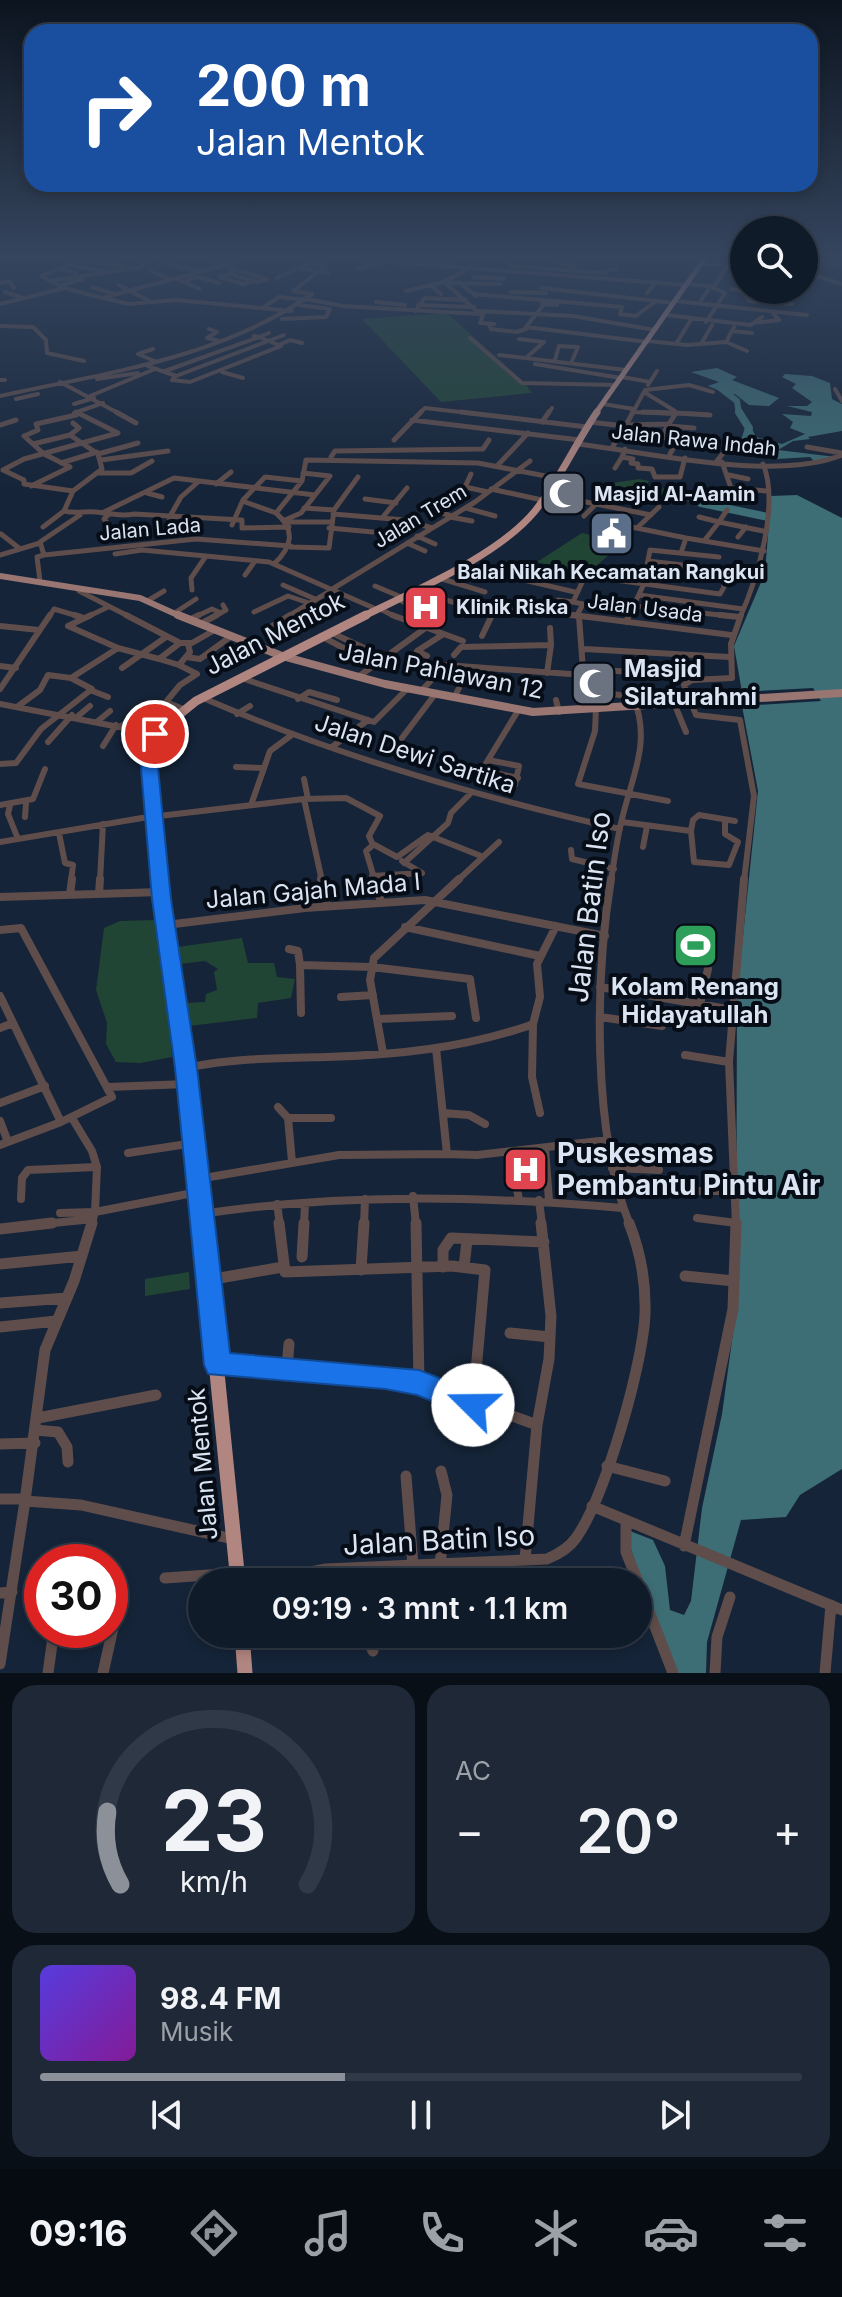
<!DOCTYPE html>
<html lang="id">
<head>
<meta charset="utf-8">
<style>
  body { margin:0; font-family:Inter,sans-serif; background:#1e2836; color:#f1f3f6; height:100vh; display:flex; flex-direction:column; font-size:30px; white-space:nowrap }
  * { box-sizing:border-box; margin:0 }
  p { font-size:26px; color:#9ca1a8 }
  .icon { flex:none; width:44px; height:44px; fill:none; stroke:currentColor; stroke-width:2; stroke-linecap:round; stroke-linejoin:round }
  .map { position:relative; height:1673px; overflow:hidden }
  .side { display:flex; flex-direction:column; gap:12px; padding:12px; background:#090f17; flex:1 }
  .side>* { flex:none }
  .hud { position:absolute; left:24px; top:24px; width:794px; height:168px; border-radius:24px; box-shadow:0 4px 12px #0003,0 0 0 2px #303947; background:#1a4fa0; color:#fff; overflow:hidden }
  .controls { position:absolute; left:730px; top:216px; display:grid; gap:16px }
  .controls a { display:grid; place-items:center; width:88px; height:88px; border-radius:50%; background:#101b2a; box-shadow:0 4px 12px #0003,0 0 0 2px #303947; font-size:40px }
  .speed { position:absolute; left:24px; top:1544px; display:flex; gap:16px; font-size:40px; font-weight:700; text-align:center }
  .speed>* { display:grid; place-content:center; width:104px; height:104px; border-radius:50%; background:#101b2a; box-shadow:0 4px 12px #0003,0 0 0 2px #303947; line-height:1 }
  .speed .limit { border:12px solid #d22; background:#fff; color:#111 }
  .pin { position:absolute; display:grid; place-items:center; width:68px; height:68px; color:#fff; margin:-34px; border:4px solid #fff; border-radius:50%; box-shadow:0 2px 8px #0007 }
  .me { position:absolute; width:88px; margin:-44px; rotate:292deg; stroke-linejoin:round; filter:drop-shadow(0 0 6px #0008) }
  .turn { display:flex; align-items:center; gap:28px; height:168px; padding:0 40px; font-size:36px }
  .turn .icon { width:104px; height:104px; stroke-width:2.5 }
  .turn b { display:block; font-size:56px; line-height:68px }
  .big { font-size:60px; font-weight:600; line-height:1.1 }
  .side .widget { flex:1; display:flex; flex-direction:column; justify-content:center; gap:12px; min-width:0; padding:0 28px; border-radius:24px; background:#1e2836 }
  .side .dial { align-items:center; gap:0 }
  .dial svg { height:208px; overflow:visible; fill:none; stroke:#303947; stroke-width:7; stroke-linecap:round; text-anchor:middle }
  .dial text { fill:#f1f3f6; stroke:none }
  .song { display:flex; align-items:center; gap:24px }
  .cover { width:96px; height:96px; border-radius:12px; background:linear-gradient(135deg,hsl(250 70% 55%),hsl(290 70% 35%)) }
  .played { height:8px; border-radius:4px; background:linear-gradient(90deg,#8c9099 40%,#303947 40%) }
  .keys { display:flex; justify-content:space-around; direction:ltr }
  .heat { display:flex; justify-content:space-between; align-items:center; font-size:44px; direction:ltr }
  .side .tiles { flex:1; display:grid; gap:12px; grid-template-columns:1fr 1fr }
  .widget:last-child { grid-column:span 2 }
  .trip { position:absolute; left:188px; top:1568px; width:464px; height:80px; border-radius:40px; background:#101b2a; box-shadow:0 4px 12px #0003,0 0 0 2px #303947; font-weight:600; line-height:80px; text-align:center }
  .menu { display:flex; height:128px; justify-content:space-around; align-items:center; background:#060b11; color:#9ca1a8 }
  .menu .icon { width:56px; height:56px }
  .menu .current { color:#8c9099 }
  .menu b { font-size:36px; color:#f1f3f6 }
  .map>svg:first-child { display:block }
</style>
</head>
<body>
<div class="map">
<svg width="842" height="1673" viewBox="0 0 842 1673">
  <rect width="100%" height="100%" fill="#152438"/>
  <!-- green -->
  <path fill="#214534" d="M447,313L524,382L532,393L441,402L362,319Z
    M639,479L649,481L646,486L654,491L672,486L704,498L700,504L645,493L598,490L600,485Z
    M582,533L618,541L614,546L618,547L587,574L537,562Z
    M158,920L172,1057L140,1063L116,1062L106,1044L107,1023L96,990L104,928L120,921Z
    M242,938L248,963H274L277,977L295,979L291,998L258,1003L257,1018L189,1026L187,1003L205,1002L206,994L217,990L214,972L218,969L205,961L180,964L178,947Z
    M189,1272L190,1289L145,1296V1279Z"/>
  <!-- water -->
  <path fill="#3d6d75" d="M717,368L737,377L732,380L779,398L769,406L749,405L735,394L730,395L708,386L719,382L691,372Z
    M785,374L812,376L830,383L832,399L842,404V431L808,437L810,439L793,441L778,450L836,457L815,462L810,457L777,459L771,453L760,458L731,447L742,442L746,428L751,427L756,437L782,444L805,434L790,428L793,422L782,414L811,416L812,412L787,406H807L812,402L792,388L796,384L782,377Z
    M797,495L842,518V1469L800,1495L786,1517L741,1520L707,1642L706,1673H676L630,1547V1531L653,1540L665,1566L670,1610L684,1615L691,1601L702,1508L722,1414L736,1311L737,994L758,791L742,706L821,701L813,688L742,692L734,646L765,573L771,496Z"/>
  <g fill="none" stroke-linecap="round" stroke-linejoin="round">
    <!-- river-far1 -->
    <path stroke="#3d6d75" stroke-width="6" d="M720,388L737,401L739,414"/>
    <!-- river -->
    <path stroke="#3d6d75" stroke-width="8" d="M739,412L749,428L745,441
      M701,503L768,517"/>
    <!-- minor-far4 -->
    <path stroke="#5f4d4b" stroke-width="4" d="M342,258L686,285
      M543,258L575,267
      M814,258L839,266
      M433,259L452,261L446,268
      M213,260L228,261
      M84,261L123,266
      M168,264L198,271
      M701,264L744,265
      M73,266L104,271
      M509,266L605,273
      M298,268L328,273
      M357,269L383,263
      M61,270L76,272L75,276L83,279L61,285
      M149,270L169,279
      M466,270L444,282L480,314
      M604,271L617,269
      M804,272L842,284
      M233,273L219,277L243,284L252,281
      M229,274L258,282L267,279L228,268L238,258
      M473,277L504,279
      M175,278L200,289
      M277,278L309,263
      M187,280L198,277L219,283
      M50,281L41,276L87,258
      M459,282L476,296
      M0,283L9,281L14,288
      M445,283L500,284
      M687,284L709,286L725,293L706,322
      M119,285L151,302
      M430,285L441,294
      M92,287L114,294
      M714,287L728,265
      M65,288L50,281L141,267L153,258
      M542,288L674,303
      M731,289L743,291L749,301L792,304
      M406,291L444,282
      M5,292L21,297
      M510,292L546,293
      M647,293L656,282
      M743,293L760,294
      M474,294L622,307L620,314L636,316L656,301
      M104,298L128,304L176,300L292,311
      M306,299L343,306L480,314L483,315L480,323L494,324
      M701,300L711,286
      M676,301L807,315
      M376,302L405,305
      M0,304L65,288L102,298L233,263
      M542,304L557,305
      M544,304L526,327L647,342
      M418,305L474,307
      M264,307L279,297L305,300
      M415,311L425,298L466,300
      M479,311L573,316L655,330
      M666,315L751,325L762,317
      M282,319L326,317L330,309L299,305
      M753,323L779,320L773,313
      M489,324L491,329L517,332L528,328
      M0,326L33,327L46,340L47,353L84,361
      M209,329L217,332L207,338L220,341
      M732,331L752,333
      M470,338L522,383L616,385
      M519,339L544,342L527,357
      M648,341L687,345L726,342L734,327
      M726,342L747,351
      M676,344L692,318
      M701,344L712,325
      M279,345L290,340L302,343
      M153,349L138,354L157,362
      M499,355L626,370
      M555,360L559,346L578,347L572,361
      M535,364L621,378
      M148,366L176,376L172,380L190,382L281,346L259,337L269,333
      M165,371L259,337L254,336
      M222,372L243,378
      M176,376L284,335
      M622,377L650,382
      M97,379L138,373
      M0,380H5
      M60,382L120,414
      M648,385L657,371
      M835,389L842,401
      M644,392L675,411
      M0,396C109,372 218,359 312,294L293,291L326,266L309,263L317,258
      M90,396L155,369
      M16,399L38,394
      M74,404L94,398
      M603,404L634,409
      M632,412L675,414
      M676,413L697,414
      M77,414L74,413L103,403
      M419,414L425,408L478,414
      M548,414L552,408
      M632,414L645,390L689,385L713,392"/>
    <!-- minor-far3 -->
    <path stroke="#5f4d4b" stroke-width="5" d="M116,412L136,423
      M461,412L587,427
      M676,413L710,415
      M412,420L580,440
      M542,422L549,412
      M590,422L624,426L612,448
      M627,423L633,412
      M0,425L16,420
      M626,425L669,424L676,413L643,412
      M668,426L694,428
      M623,429L661,437L669,424
      M70,435L79,428L73,423
      M661,437L678,440L670,454
      M394,440L421,412
      M33,444L70,435L98,454L102,469L73,491L64,511C76,514 84,511 96,512C110,513 119,517 134,514L242,520V528L289,527
      M578,444C653,453 772,482 842,455
      M807,447L842,453
      M625,449L622,457L633,459L631,463L638,464V468L652,469L655,477H680L685,458
      M98,454L138,443
      M331,457L335,451L483,449L489,440
      M101,460L168,451
      M716,462L725,451
      M722,462L731,488L766,491
      M61,463L97,452
      M497,466L528,433
      M615,468L622,457
      M3,470L24,459L118,433L76,412
      M3,470L24,480V484L73,491
      M97,473H131L152,461
      M471,474L465,487L488,492
      M729,475L748,479
      M216,484L231,472
      M31,486L70,467L44,454L24,436L38,430L36,424L76,415
      M491,489L542,500
      M147,493L162,497
      M546,494L651,515
      M365,499L396,503
      M245,502L276,513
      M603,505L612,495
      M421,507L452,516
      M304,508L334,510
      M466,508L495,516
      M727,510L719,522L763,531
      M102,513L174,478L315,495
      M333,514L405,520L432,528
      M108,515L104,519L111,528
      M584,516L596,504
      M450,517L472,521
      M617,517L612,523L686,538
      M699,517L719,522L704,541L764,551
      M169,518L181,497L198,482
      M382,518L407,488
      M285,520L301,513L330,476L303,473
      M289,522H331
      M232,525L243,500L265,477L302,481
      M43,527L64,511
      M329,528L373,532
      M637,528L659,507
      M1,534L19,548
      M417,536L435,544
      M738,537L746,527
      M407,543L425,551
      M290,547L329,548L334,510L358,477
      M681,553L686,538L704,541
      M115,554L142,550L269,562L376,609
      M0,555L40,543
      M44,555L40,542L80,515
      M648,561L718,569
      M274,564C292,547 296,530 276,513L302,481L306,460L478,463L556,478
      M463,566L575,592
      M647,566L757,578
      M529,570L582,579
      M245,575L255,561
      M439,578L485,592
      M40,581L37,557L44,555L196,539L291,546
      M283,585L315,599
      M375,586L401,597
      M334,588L475,502L530,461
      M192,590L191,578L206,556
      M415,590L471,608L589,617
      M79,591L130,617
      M639,595L743,609
      M397,599L425,612
      M149,600L164,591
      M558,600L573,602
      M634,606L739,617
      M378,608L396,617
      M176,612L196,599
      M254,612L288,596L309,603
      M577,615L583,604L573,602L585,576L720,594L724,587L722,574
      M49,617L54,609L81,617
      M87,617L108,607
      M195,617L212,609L221,613
      M213,617L226,610L223,605
      M287,617L335,588
      M491,617L494,610
      M628,617L643,586L650,550L719,557
      M740,617C757,580 780,504 763,464"/>
    <!-- minor-far2 -->
    <path stroke="#5f4d4b" stroke-width="6" d="M74,615L81,617
      M126,615L180,643H192L213,631
      M392,615L463,641
      M573,615L731,635
      M720,615L739,617
      M741,615L731,644L732,678L692,680L684,685L696,715L740,720L754,796L744,881
      M579,617L586,709
      M191,619L199,615
      M626,622L629,615
      M200,624L217,615
      M0,626L39,630
      M269,628L290,615
      M330,632L381,656
      M321,636L349,651
      M482,636L492,615
      M118,648L159,659L180,643
      M584,649L729,657
      M454,655L461,647L551,645L550,628
      M427,656L417,651L442,635
      M186,657L200,659L230,637
      M159,659L179,665
      M0,666L16,668
      M122,668L166,637
      M584,669L698,676
      M547,673L551,645
      M358,677L424,629
      M241,678L374,722L408,688
      M0,689L50,615
      M90,690L108,697
      M422,690L446,665L584,675
      M455,696L464,678
      M203,698C337,756 478,797 620,829
      M298,699L309,692L337,700
      M556,700L559,712
      M674,703L686,732
      M0,704L155,734
      M17,707L40,690L48,675L71,678
      M596,708L595,731L578,784L668,801
      M183,709L166,702L180,685L197,674L179,665L190,652L188,644
      M237,714L250,706
      M78,716L90,706
      M98,721L110,711
      M121,726L166,702
      M402,738L436,693
      M48,742L72,715
      M151,745H178
      M103,746L116,725
      M332,747L368,720
      M488,760L519,766L515,785
      M0,764L16,763L41,729L92,689L71,678L118,648L68,626L91,615
      M236,767L263,768
      M518,778L482,770L519,709
      M304,779L308,799
      M304,799L346,798L380,816L369,836L373,845L366,851L375,881
      M0,805L33,799L45,769
      M10,805L8,814L18,839
      M251,805L270,751L293,734
      M25,817L26,803
      M622,822L691,831L694,862L729,865L738,842L725,834V820
      M691,831L693,820L699,815L735,821
      M59,833L65,863L73,865L71,881
      M0,842L142,818L304,799L322,881
      M373,844L397,857L428,835L481,856
      M643,847L647,826
      M571,850L572,859L614,869
      M404,863L448,823L451,813L471,793
      M372,876L422,873L402,861
      M100,881L103,824
      M457,881L499,842
      M611,881C614,860 617,839 622,819C632,776 652,741 633,697L613,694"/>
    <!-- minor-far1 -->
    <path stroke="#5f4d4b" stroke-width="8" d="M321,879L327,906
      M374,879L381,902
      M611,879C595,978 592,1133 630,1225
      M99,894L100,879
      M70,895L72,879
      M0,897L161,892
      M166,925L305,908L425,900L605,936
      M405,927L540,956
      M0,930L21,928L112,1097L61,1122L0,1145
      M289,949L298,951L300,965L372,967L470,979L476,1018
      M300,965L301,1013
      M600,987L733,1010
      M0,996L61,1122
      M341,997L373,995
      M700,1004L708,969
      M600,1017L662,1026
      M378,1019L452,1016
      M533,1024L532,1077L540,1113
      M0,1028L13,1023
      M436,1048L447,1154L477,1155L608,1140
      M383,1053L370,980L374,958L459,879
      M685,1055L729,1062
      M186,1068C233,1058 280,1058 327,1057C396,1055 463,1048 528,1026L533,1024L540,997L537,964L556,926
      M108,1087L187,1084
      M0,1103L45,1086
      M278,1107L288,1118L292,1162
      M443,1113L469,1115L485,1124
      M72,1118L92,1151L97,1167
      M288,1118H331
      M0,1121L8,1142
      M545,1148L549,1201
      M509,1152L519,1199
      M128,1153L194,1143
      M612,1168L659,1170
      M198,1179L339,1155L447,1154
      M641,1181L650,1191H734
      M413,1196L416,1225
      M21,1199L22,1178L28,1170L97,1167L95,1212L60,1213
      M539,1200L542,1225
      M277,1204L280,1225
      M201,1214C342,1193 481,1196 622,1208
      M697,1218L736,1223
      M33,1225L93,1219
      M91,1225L95,1212L198,1192
      M304,1225L305,1203
      M364,1225L365,1199
      M736,1225L729,1062L744,879"/>
    <!-- minor -->
    <path stroke="#5f4d4b" stroke-width="11" d="M92,1223L74,1281L45,1350L25,1501L81,1505L233,1539
      M279,1223L285,1272L452,1266L485,1270L473,1405
      M416,1223L419,1382
      M0,1229L52,1223
      M302,1257L304,1223
      M0,1264L82,1256
      M443,1267V1250L451,1238L544,1242
      M464,1267L467,1240
      M361,1270L364,1223
      M685,1276L734,1281
      M208,1280L283,1267
      M0,1303L67,1298
      M0,1327L56,1321
      M510,1333L550,1337
      M218,1365L353,1372L419,1382L537,1425L525,1560L534,1582
      M287,1367L289,1344
      M38,1418L156,1395
      M537,1425L549,1359L551,1316L541,1223
      M36,1430L58,1432L67,1447L68,1462
      M0,1444L35,1443
      M607,1466L665,1481
      M406,1476L413,1566
      M0,1499H25
      M592,1506L842,1610
      M626,1521V1552L638,1582
      M684,1546L733,1309L736,1223
      M430,1566L432,1582
      M440,1566L447,1495L441,1471
      M326,1569L329,1582
      M165,1578L237,1573
      M257,1582L326,1569L547,1559C559,1554 569,1548 576,1538C605,1497 643,1365 645,1314C646,1283 641,1253 629,1223
      M638,1583L673,1673
      M0,1593L12,1592
      M365,1634L373,1651
      M0,1664L25,1501
      M48,1673L54,1630
      M103,1673L115,1619
      M715,1673L717,1637L730,1597
      M825,1673L831,1605"/>
    <!-- major-far1 -->
    <path stroke="#997671" stroke-width="6" d="M0,576L140,598L182,617"/>
    <!-- major -->
    <path stroke="#997671" stroke-width="8" d="M178,615L282,656L385,684L533,712L842,693"/>
    <!-- highway-far4 -->
    <path stroke="#b18680" stroke-width="5" d="M595,414L705,258"/>
    <!-- highway-far3 -->
    <path stroke="#b18680" stroke-width="7" d="M362,617C414,591 498,556 535,511C559,481 575,444 597,412"/>
    <!-- highway-far2 -->
    <path stroke="#b18680" stroke-width="9" d="M160,881L150,768L155,734L196,701L366,615"/>
    <!-- highway-far1 -->
    <path stroke="#b18680" stroke-width="12" d="M160,879L186,1068L202,1225"/>
    <!-- highway -->
    <path stroke="#b18680" stroke-width="15" d="M202,1223L238,1582
      M242,1634L245,1673"/>
  </g>
  <!-- sky -->
  <linearGradient id="sky" x2="0" y2="1"><stop stop-color="#0c141f"/><stop offset="0.52" stop-color="#35455e"/><stop offset="1" stop-color="#35455e" stop-opacity="0"/></linearGradient>
  <rect width="842" height="492" fill="url(#sky)"/>
  <!-- route -->
  <path fill="#1a73e8" stroke="#114b97" stroke-width="2" d="M155,729L163,734L158,768L171,899L197,1068L230,1353L419,1370L483,1395L487,1405L483,1414L473,1418L417,1395L385,1389L208,1374L204,1365L175,1068L152,899L141,768L146,734Z"/>
  <!-- icons -->
  <defs>
    <symbol id="mosque-square" viewBox="-11 -11 22 22"><rect x="-9" y="-9" width="18" height="18" rx="4" fill="#6b7280" stroke="#070d16"/><path d="M3.5-4.9A6 6 0 1 0 3.5 4.9A5 5 0 1 1 3.5-4.9Z" fill="#fff"/></symbol>
    <symbol id="civic-square" viewBox="-11 -11 22 22"><rect x="-9" y="-9" width="18" height="18" rx="4" fill="#5c6f8a" stroke="#070d16"/><path d="M-.6-6.5H3V-4.5H.6V-3L4-1V1h2V6H-6V1h2V-1L-.6-3ZM-1.2 2.5V6h2.4V2.5Z" fill="#fff"/></symbol>
    <symbol id="hospital-square" viewBox="-11 -11 22 22"><rect x="-9" y="-9" width="18" height="18" rx="4" fill="#e0444e" stroke="#070d16"/><path d="M-5-5h3v3.5h4V-5h3V5h-3V1.5h-4V5h-3Z" fill="#fff"/></symbol>
    <symbol id="stadium-square" viewBox="-11 -11 22 22"><rect x="-9" y="-9" width="18" height="18" rx="4" fill="#2e9e5b" stroke="#070d16"/><path d="M0-5a6.5 5 0 1 0 0 10a6.5 5 0 1 0 0-10ZM-3.5-1.8h7v3.6h-7Z" fill="#fff"/></symbol>
  </defs>
  <g fill-rule="evenodd">
    <use href="#mosque-square" x="538" y="468" width="51" height="51"/>
    <use href="#civic-square" x="586" y="508" width="51" height="51"/>
    <use href="#hospital-square" x="400" y="582" width="51" height="51"/>
    <use href="#mosque-square" x="568" y="658" width="51" height="51"/>
    <use href="#stadium-square" x="670" y="920" width="51" height="51"/>
    <use href="#hospital-square" x="500" y="1144" width="51" height="51"/>
  </g>
  <g text-anchor="middle" stroke-width="8" stroke-linejoin="round" paint-order="stroke">
    <!-- far-street labels -->
    <g font-size="20" fill="#dae4f2" stroke="#070d16">
      <text transform="translate(694 440) rotate(6)" y="7">Jalan Rawa Indah</text>
      <text transform="translate(420 516) rotate(-31)" y="7">Jalan Trem</text>
      <text transform="translate(150 529) rotate(-5)" y="7">Jalan Lada</text>
      <text transform="translate(645 608) rotate(7)" y="7">Jalan Usada</text>
    </g>
    <!-- far-poi labels -->
    <g font-size="20" font-weight="bold" fill="#dae4f2" stroke="#070d16" text-anchor="start">
      <text x="594" y="501">Masjid Al-Aamin</text>
      <text x="611" y="579" text-anchor="middle">Balai Nikah Kecamatan Rangkui</text>
      <text x="456" y="614">Klinik Riska</text>
    </g>
    <!-- street labels -->
    <g font-size="24" fill="#dae4f2" stroke="#070d16">
      <text transform="translate(275 634) rotate(-27)" y="8">Jalan Mentok</text>
      <text transform="translate(441 671) rotate(11)" y="8">Jalan Pahlawan 12</text>
      <text transform="translate(415 754) rotate(18)" y="8">Jalan Dewi Sartika</text>
      <text transform="translate(313 891) rotate(-5)" y="8">Jalan Gajah Mada I</text>
      <text transform="translate(203 1464) rotate(-95)" y="8">Jalan Mentok</text>
    </g>
    <!-- poi labels -->
    <g font-size="24" font-weight="bold" fill="#dae4f2" stroke="#070d16" text-anchor="start">
      <text x="624" y="677">Masjid<tspan x="624" dy="28">Silaturahmi</tspan></text>
      <text x="695" y="995" text-anchor="middle">Kolam Renang<tspan x="695" dy="28">Hidayatullah</tspan></text>
    </g>
    <!-- near-street labels -->
    <g font-size="28" fill="#dae4f2" stroke="#070d16">
      <text transform="translate(589 907) rotate(-83)" y="10">Jalan Batin Iso</text>
      <text transform="translate(439 1540) rotate(-3)" y="10">Jalan Batin Iso</text>
    </g>
    <!-- near-poi labels -->
    <g font-size="28" font-weight="bold" fill="#dae4f2" stroke="#070d16" text-anchor="start">
      <text x="557" y="1163">Puskesmas<tspan x="557" dy="32">Pembantu Pintu Air</tspan></text>
    </g>
  </g>
</svg>
<div class="controls">
<a><svg class="icon" aria-label="search" viewBox="0 0 24 24"><circle cx="10" cy="10" r="6"/><path d="M15 15l6 6"/></svg></a>
</div>
<div class="speed"><div class="limit">30</div></div>
<div class="pin" style="left:155px;top:734px;background:#d93025"><svg class="icon" aria-label="arrive" viewBox="0 0 24 24"><path d="M6 21V4h12l-3 4 3 4H6"/></svg></div>
<svg class="me" style="left:473px;top:1405px" viewBox="-20 -20 40 40"><circle r="19" fill="#fff"/><path d="M0-13L10 11 0 6-10 11z" fill="#1a73e8"/></svg>
<div class="trip">09:19 · 3 mnt · 1.1 km</div>
<div class="hud">
<div class="turn"><svg class="icon" aria-label="right" viewBox="0 0 24 24"><path d="M7 20v-9h11M14 6l5 5-5 5"/></svg><div><b>200 m</b>Jalan Mentok</div></div>
</div>
</div>
<section class="side">
<div class="tiles">
<div class="widget dial"><svg viewBox="0 0 100 80">
<path d="M14 69A42 42 0 1 1 86 69"/>
<path d="M14 69A42 42 0 0 1 9 41" stroke="#8c9099"/>
<text x="50" y="56" font-size="32" font-weight="700">23</text>
<text x="50" y="72" font-size="11">km/h</text>
</svg></div>
<div class="widget"><p>AC</p>
<div class="heat"><a>−</a><b class="big">20°</b><a>+</a></div>
</div>
<div class="widget">
<div class="song"><i class="cover"></i><div><b>98.4 FM</b><p>Musik</p></div></div>
<div class="played"></div>
<div class="keys"><svg class="icon" aria-label="previous" viewBox="0 0 24 24"><path d="M18 5L8 12l10 7zM5 5v14"/></svg><svg class="icon" aria-label="pause" viewBox="0 0 24 24"><path d="M8 5v14M16 5v14"/></svg><svg class="icon" aria-label="next" viewBox="0 0 24 24"><path d="M6 5l10 7-10 7zM19 5v14"/></svg></div>
</div>
</div>
</section>
<nav class="menu">
<b>09:16</b>
<svg class="icon current" aria-label="directions" viewBox="0 0 24 24"><path d="M12 3l9 9-9 9-9-9zM9 14v-3h6M13 9l2 2-2 2"/></svg>
<svg class="icon" aria-label="music" viewBox="0 0 24 24"><path d="M9 18V5l10-2v13"/><circle cx="6" cy="18" r="3"/><circle cx="16" cy="16" r="3"/></svg>
<svg class="icon" aria-label="phone" viewBox="0 0 24 24"><path d="M5 4h4l2 5-3 2q2 4 5 5l2-3 5 2v4C11 20 4 13 5 4z"/></svg>
<svg class="icon" aria-label="climate" viewBox="0 0 24 24"><path d="M12 3v18M4 7l16 10M4 17L20 7"/></svg>
<svg class="icon" aria-label="car" viewBox="0 0 24 24"><path d="M5 17H2v-5l4-1 3-4h7l3 4 3 1v5h-3M9 17h6M6 11h13"/><circle cx="7" cy="17" r="2"/><circle cx="17" cy="17" r="2"/></svg>
<svg class="icon" aria-label="filters" viewBox="0 0 24 24"><path d="M4 7h16M4 17h16"/><circle cx="9" cy="7" r="2"/><circle cx="15" cy="17" r="2"/></svg>
</nav>
</body>
</html>
